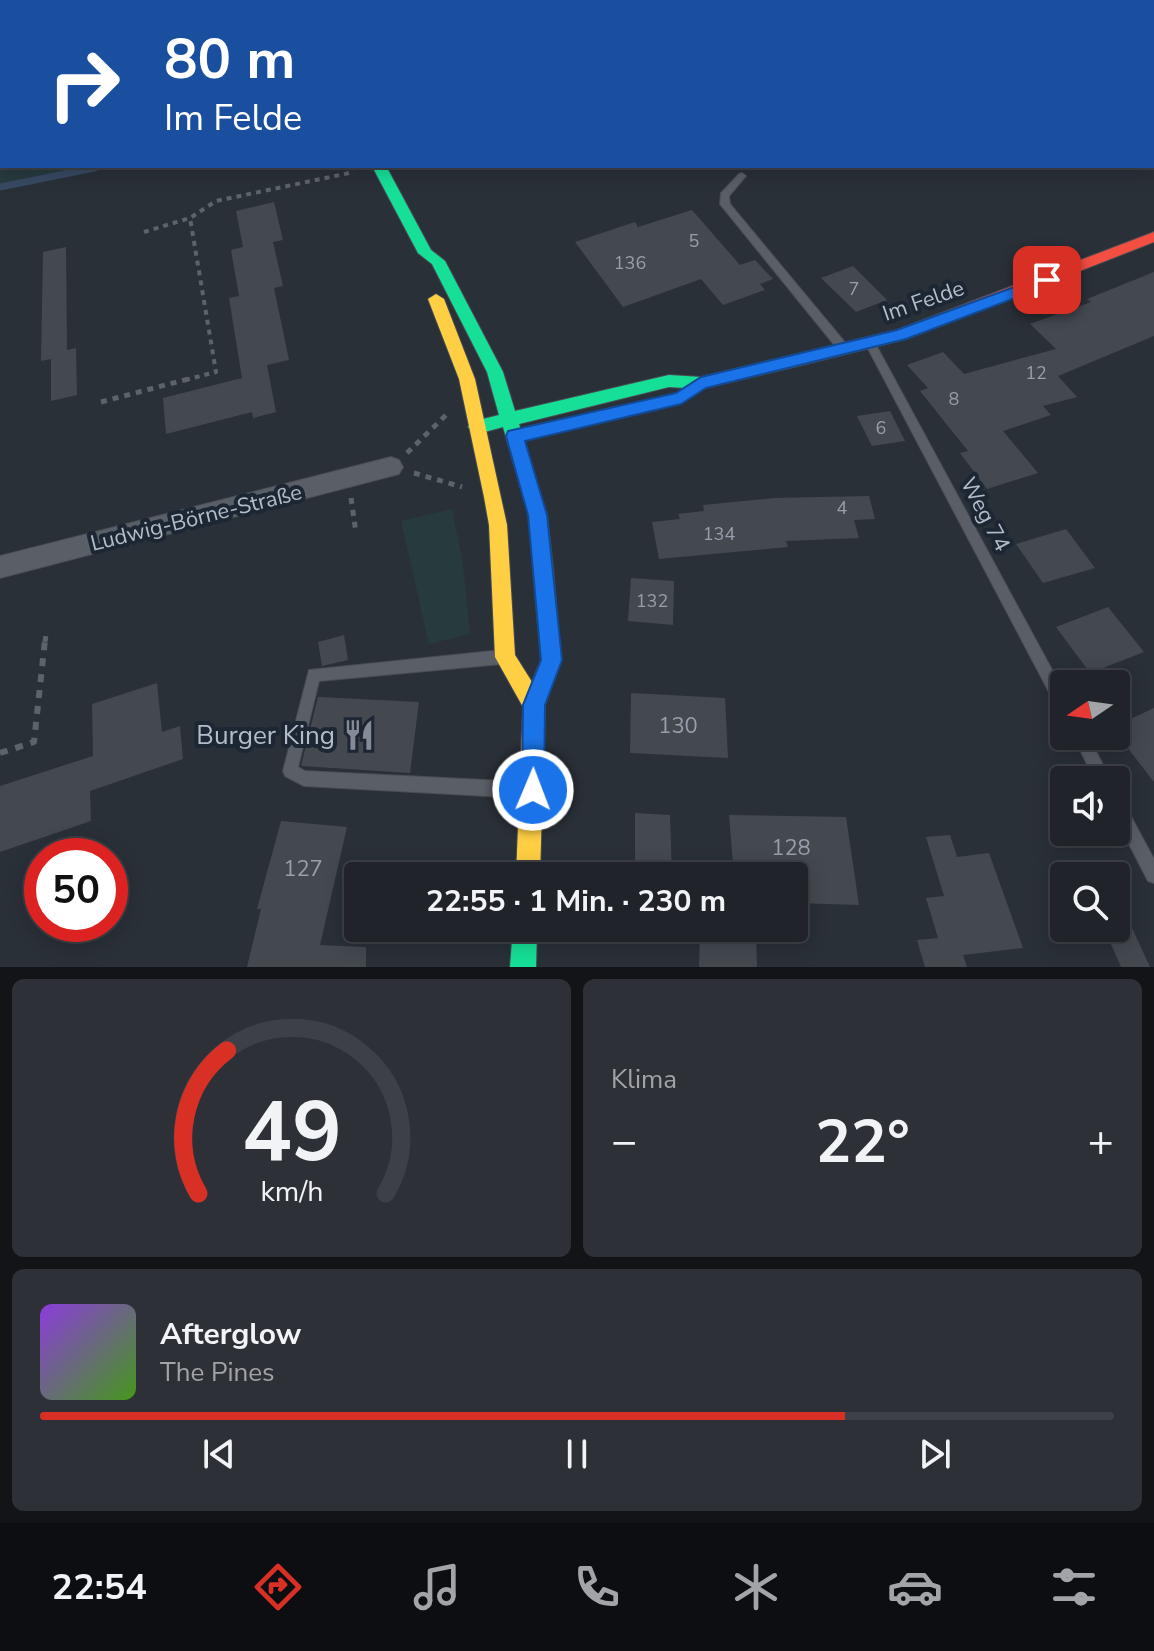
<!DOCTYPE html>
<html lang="de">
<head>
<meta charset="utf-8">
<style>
  body { margin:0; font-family:"Nunito Sans",sans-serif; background:#2d3036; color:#f1f3f6; height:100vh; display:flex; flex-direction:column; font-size:30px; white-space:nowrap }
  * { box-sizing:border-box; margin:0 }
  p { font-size:26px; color:#a2a4a8 }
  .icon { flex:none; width:44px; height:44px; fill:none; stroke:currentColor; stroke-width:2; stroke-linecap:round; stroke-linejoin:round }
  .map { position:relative; height:967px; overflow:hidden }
  .panel { display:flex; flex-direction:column; gap:12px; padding:12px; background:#121417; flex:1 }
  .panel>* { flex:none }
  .hud { position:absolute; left:0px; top:0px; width:1154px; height:168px; box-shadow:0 4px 20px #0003,0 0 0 2px #3d4147; background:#1a4fa0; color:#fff; overflow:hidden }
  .needle { width:52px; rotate:257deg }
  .buttons { position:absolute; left:1050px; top:670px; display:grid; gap:16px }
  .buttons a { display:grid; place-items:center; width:80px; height:80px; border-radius:8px; background:#20242a; box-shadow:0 4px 20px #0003,0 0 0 2px #3d4147; font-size:40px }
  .speed { position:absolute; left:24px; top:838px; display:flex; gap:16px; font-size:40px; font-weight:700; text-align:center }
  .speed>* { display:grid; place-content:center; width:104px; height:104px; border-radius:50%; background:#20242a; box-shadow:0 4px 20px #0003,0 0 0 2px #3d4147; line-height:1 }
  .speed .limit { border:12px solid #d22; background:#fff; color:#111 }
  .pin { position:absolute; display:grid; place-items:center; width:68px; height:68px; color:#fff; margin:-34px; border-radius:16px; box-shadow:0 4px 12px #0006 }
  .me { position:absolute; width:88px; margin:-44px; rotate:1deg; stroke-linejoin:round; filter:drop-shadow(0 0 6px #0008) }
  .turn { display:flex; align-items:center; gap:28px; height:168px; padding:0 32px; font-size:36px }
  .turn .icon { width:104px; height:104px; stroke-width:2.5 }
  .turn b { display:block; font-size:56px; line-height:68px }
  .big { font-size:60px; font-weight:700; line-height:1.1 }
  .panel .widget { flex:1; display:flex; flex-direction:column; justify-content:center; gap:12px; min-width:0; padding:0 28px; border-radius:12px; background:#2d3036 }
  .panel .dial { align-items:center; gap:0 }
  .dial svg { height:208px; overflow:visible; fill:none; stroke:#3d4147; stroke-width:7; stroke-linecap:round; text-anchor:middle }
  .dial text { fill:#f1f3f6; stroke:none }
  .song { display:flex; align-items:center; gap:24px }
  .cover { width:96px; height:96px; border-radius:12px; background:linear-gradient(135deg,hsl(270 70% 55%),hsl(100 70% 35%)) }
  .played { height:8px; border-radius:4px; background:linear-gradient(90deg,#d93025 75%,#3d4147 75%) }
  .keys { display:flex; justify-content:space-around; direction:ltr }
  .heat { display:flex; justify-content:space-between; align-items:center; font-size:44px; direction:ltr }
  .panel .tiles { flex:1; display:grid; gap:12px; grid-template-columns:1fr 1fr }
  .widget:last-child { grid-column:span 2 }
  .trip { position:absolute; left:344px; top:862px; width:464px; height:80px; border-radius:8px; background:#20242a; box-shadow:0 4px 20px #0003,0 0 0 2px #3d4147; font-weight:700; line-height:80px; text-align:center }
  .tabs { display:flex; height:128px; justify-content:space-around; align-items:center; background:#0d0e11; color:#a2a4a8 }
  .tabs .icon { width:56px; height:56px }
  .tabs .selected { color:#d93025 }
  .tabs b { font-size:36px; color:#f1f3f6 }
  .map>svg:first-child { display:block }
</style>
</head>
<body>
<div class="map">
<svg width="1154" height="967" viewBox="0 0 1154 967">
  <rect width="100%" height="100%" fill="#2a3038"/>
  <!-- green -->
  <path fill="#273a3e" d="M309,0H1117L1120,2H310Z
    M0,15L2,166H111L0,190Z
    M452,509L463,564L470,634L429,644L401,521Z"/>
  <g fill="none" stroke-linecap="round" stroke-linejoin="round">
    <!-- stream-far1 -->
    <path stroke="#384963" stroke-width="6" d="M924,2L938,0
      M84,170L103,166"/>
    <!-- stream -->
    <path stroke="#384963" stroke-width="7" d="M0,187L94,168"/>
  </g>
  <!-- building -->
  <path fill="#444950" d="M274,202L283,240L273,242L283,286L274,288L289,360L267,365L276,412L253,418L252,412L166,434L163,398L242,378L229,298L239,296L231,250L243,247L236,211Z
    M692,210L740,265L755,260L773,279L760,284L765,290L723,305L701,279L623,307L575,242L635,222L638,227Z
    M66,247L67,350L76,348L77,395L51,401V359L41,361L43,252Z
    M853,266L887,300L856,312L821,278Z
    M1154,272V336L1058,376L1077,397L1043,406L1051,415L1003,431L1038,473L987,489L960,453L968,451L920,391L928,388L907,365L943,352L964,374L1056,349L1030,324L1091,302L1087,299Z
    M890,411L905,441L872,446L857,416Z
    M869,496L875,519L854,520L859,538L786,541L788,547L659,559L652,522L680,519L678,514L704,511L703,505L774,498Z
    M1066,529L1095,568L1043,583L1016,544Z
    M631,578L674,581L673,625L628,621Z
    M1108,607L1144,652L1090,673L1056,627Z
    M344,635L348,660L322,666L318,642Z
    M157,683L162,732L180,726L183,759L90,791L91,821L0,852V786L93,756L92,704Z
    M631,693L725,698L728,758L630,753Z
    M318,697L419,702L410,773L301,766Z
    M1154,708V782L1116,733V726Z
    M635,813L670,815L672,876H635Z
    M729,815L846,817L859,905L794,903V876H734Z
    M281,821L347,827L320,945L366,947V967H247L261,909H257Z
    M950,835L957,857L989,853L1023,948L963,955L967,967H925L917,940L938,938L926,898L944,896L926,837Z
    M700,928L756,932L757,967H699Z
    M1104,928H1132L1150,967H1121Z"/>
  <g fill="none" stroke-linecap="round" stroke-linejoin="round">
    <defs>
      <path id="lane" d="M742,173L746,176L729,196L730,204L848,346L849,349L848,352H840L720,204L721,193L739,174Z
        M870,339L875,343L1064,692V713L1059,711L865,343Z
        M502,650L507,652L509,657L507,662L502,664L319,681L298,767L305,771L524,782L529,785L532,790L529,795L524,798L304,786L285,776L283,771L309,670Z
        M1073,736H1088L1111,780H1095Z
        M1116,795L1121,798L1154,859V883L1148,881L1116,819Z"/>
      <path id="street" d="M391,457L399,460L403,467L399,474L0,578V556Z"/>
      <path id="fast" d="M279,0H289L290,2H280Z
        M1127,0H1139L1140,2H1128Z
        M372,166H386L431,250L445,261L503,372L515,411L669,375L701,377L798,354L806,360L798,366L701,389L669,387L519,424L547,515L553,568L550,574L543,577L536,574L529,515L503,427L477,434L468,427L471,422L499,415L487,372L432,264L418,253Z
        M513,928H537L536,967H510Z"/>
      <path id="slow" d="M436,294L444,299L475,379L507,525L515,655L532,682L541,660L533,568L536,562L543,559L550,562L553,568L561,660L545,705L540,876H516L523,707L495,657L489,525L484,497L459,379L428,299Z"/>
      <path id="jam" d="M1152,10H1154V17H1152Z
        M1154,232V242L906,339L798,366L790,360L798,354L897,330Z"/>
    </defs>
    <!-- lane casing -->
    <use href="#lane" stroke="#484c53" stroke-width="2"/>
    <!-- street casing -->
    <use href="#street" stroke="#484c53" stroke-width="2"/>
    <!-- fast casing -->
    <use href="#fast" stroke="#484c53" stroke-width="2"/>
    <!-- slow casing -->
    <use href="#slow" stroke="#484c53" stroke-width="2"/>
    <!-- jam casing -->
    <use href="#jam" stroke="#484c53" stroke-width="2"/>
    <!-- path-far2 -->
    <path stroke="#5d636a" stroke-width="4" stroke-dasharray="5 5" stroke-linecap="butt" d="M144,232L190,218L216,201L354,172
      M185,380L216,372L190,218"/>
    <!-- path-far1 -->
    <path stroke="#5d636a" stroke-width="5" stroke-dasharray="6 6" stroke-linecap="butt" d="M101,402L192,378
      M407,453L446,415
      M414,473L462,487
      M351,498L356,533
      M45,642L46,635"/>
    <!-- path -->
    <path stroke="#5d636a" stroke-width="6" stroke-dasharray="8 8" stroke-linecap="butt" d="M0,753L34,742L45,640"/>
    <!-- lane -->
    <use href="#lane" fill="#5a5e66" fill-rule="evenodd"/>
    <!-- street -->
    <use href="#street" fill="#5a5e66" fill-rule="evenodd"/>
    <!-- fast -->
    <use href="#fast" fill="#16e098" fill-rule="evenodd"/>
    <!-- slow -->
    <use href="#slow" fill="#ffcf43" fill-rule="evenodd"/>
    <!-- jam -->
    <use href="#jam" fill="#f24e42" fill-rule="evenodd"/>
  </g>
  <!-- route -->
  <path fill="#1a73e8" stroke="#114b97" stroke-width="2" d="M1047,275L1052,277V284L906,339L706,388L681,404L525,441L547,515L562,660L545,705L544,790L541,798L533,801L525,798L522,790L523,705L541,660L528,515L506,436L508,431L676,393L701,377L897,330Z"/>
  <!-- icons -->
  <defs>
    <symbol id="restaurant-bare" viewBox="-9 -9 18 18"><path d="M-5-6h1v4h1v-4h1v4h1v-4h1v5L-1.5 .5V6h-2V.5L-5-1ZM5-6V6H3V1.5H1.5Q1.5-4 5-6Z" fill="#848b96" stroke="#1d2633" stroke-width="2.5" paint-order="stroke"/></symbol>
  </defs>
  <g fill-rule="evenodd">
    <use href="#restaurant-bare" x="337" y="713" width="44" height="44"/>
  </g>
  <g text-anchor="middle" stroke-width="8" stroke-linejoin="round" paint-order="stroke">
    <!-- number labels -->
    <g font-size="18" fill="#989fab">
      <text x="694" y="247">5</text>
      <text x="630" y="269">136</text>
      <text x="854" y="295">7</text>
      <text x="1036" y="379">12</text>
      <text x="954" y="405">8</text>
      <text x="881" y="434">6</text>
      <text x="842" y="514">4</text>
      <text x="719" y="540">134</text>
      <text x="652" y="607">132</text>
    </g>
    <!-- street labels -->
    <g font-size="22" fill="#b4bcc9" stroke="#1d2633">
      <text transform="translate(923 300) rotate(-19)" y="8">Im Felde</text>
      <text transform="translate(986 514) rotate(62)" y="8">Weg 74</text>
      <text transform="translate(196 517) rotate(-14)" y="8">Ludwig-Börne-Straße</text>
    </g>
    <!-- near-number labels -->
    <g font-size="22" fill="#989fab">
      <text x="678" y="733">130</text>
      <text x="791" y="855">128</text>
      <text x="303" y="876">127</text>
    </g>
    <!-- near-poi labels -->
    <g font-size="26" fill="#b4bcc9" stroke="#1d2633" text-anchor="end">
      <text x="335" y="744">Burger King</text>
    </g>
  </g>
</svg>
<div class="buttons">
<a><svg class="needle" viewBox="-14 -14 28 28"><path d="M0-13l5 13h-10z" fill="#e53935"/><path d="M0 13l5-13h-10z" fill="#a2a4a8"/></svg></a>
<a><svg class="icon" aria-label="sound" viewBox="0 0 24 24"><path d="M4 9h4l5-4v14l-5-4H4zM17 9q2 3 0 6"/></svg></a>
<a><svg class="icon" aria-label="search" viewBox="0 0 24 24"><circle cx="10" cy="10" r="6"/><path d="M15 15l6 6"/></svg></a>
</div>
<div class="speed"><div class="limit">50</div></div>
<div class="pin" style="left:1047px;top:280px;background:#d93025"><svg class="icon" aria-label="arrive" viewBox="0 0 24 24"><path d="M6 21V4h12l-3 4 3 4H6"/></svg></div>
<svg class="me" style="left:533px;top:790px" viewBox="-20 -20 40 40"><circle r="17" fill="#1a73e8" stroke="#fff" stroke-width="3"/><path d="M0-11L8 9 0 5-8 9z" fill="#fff"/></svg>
<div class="trip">22:55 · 1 Min. · 230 m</div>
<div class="hud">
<div class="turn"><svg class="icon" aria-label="right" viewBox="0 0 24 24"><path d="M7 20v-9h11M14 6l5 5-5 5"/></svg><div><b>80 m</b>Im Felde</div></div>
</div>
</div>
<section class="panel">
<div class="tiles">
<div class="widget dial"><svg viewBox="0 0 100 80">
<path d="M14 69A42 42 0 1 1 86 69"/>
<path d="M14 69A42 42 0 0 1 25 14" stroke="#d93025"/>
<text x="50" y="56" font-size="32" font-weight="700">49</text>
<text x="50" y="72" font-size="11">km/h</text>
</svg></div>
<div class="widget"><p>Klima</p>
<div class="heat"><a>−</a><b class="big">22°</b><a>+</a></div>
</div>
<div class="widget">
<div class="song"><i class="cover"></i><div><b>Afterglow</b><p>The Pines</p></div></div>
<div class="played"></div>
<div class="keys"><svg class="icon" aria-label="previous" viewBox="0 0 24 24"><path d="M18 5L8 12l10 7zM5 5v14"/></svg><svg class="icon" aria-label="pause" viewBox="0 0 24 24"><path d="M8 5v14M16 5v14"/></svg><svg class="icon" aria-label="next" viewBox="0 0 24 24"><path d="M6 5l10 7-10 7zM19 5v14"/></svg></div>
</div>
</div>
</section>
<nav class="tabs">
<b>22:54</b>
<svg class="icon selected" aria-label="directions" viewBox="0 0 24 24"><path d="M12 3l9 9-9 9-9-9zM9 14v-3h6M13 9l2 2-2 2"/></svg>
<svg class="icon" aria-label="music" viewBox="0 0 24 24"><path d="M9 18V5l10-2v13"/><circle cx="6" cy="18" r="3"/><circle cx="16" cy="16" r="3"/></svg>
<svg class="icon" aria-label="phone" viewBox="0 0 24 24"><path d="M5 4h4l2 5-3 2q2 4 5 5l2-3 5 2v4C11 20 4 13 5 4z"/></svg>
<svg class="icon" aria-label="climate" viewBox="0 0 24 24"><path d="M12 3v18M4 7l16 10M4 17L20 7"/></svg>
<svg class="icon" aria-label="car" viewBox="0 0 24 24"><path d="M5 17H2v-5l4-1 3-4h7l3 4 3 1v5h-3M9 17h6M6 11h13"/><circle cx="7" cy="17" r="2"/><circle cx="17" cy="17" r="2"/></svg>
<svg class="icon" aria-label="filters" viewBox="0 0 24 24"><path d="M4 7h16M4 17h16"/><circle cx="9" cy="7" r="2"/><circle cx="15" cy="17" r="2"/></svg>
</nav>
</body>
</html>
